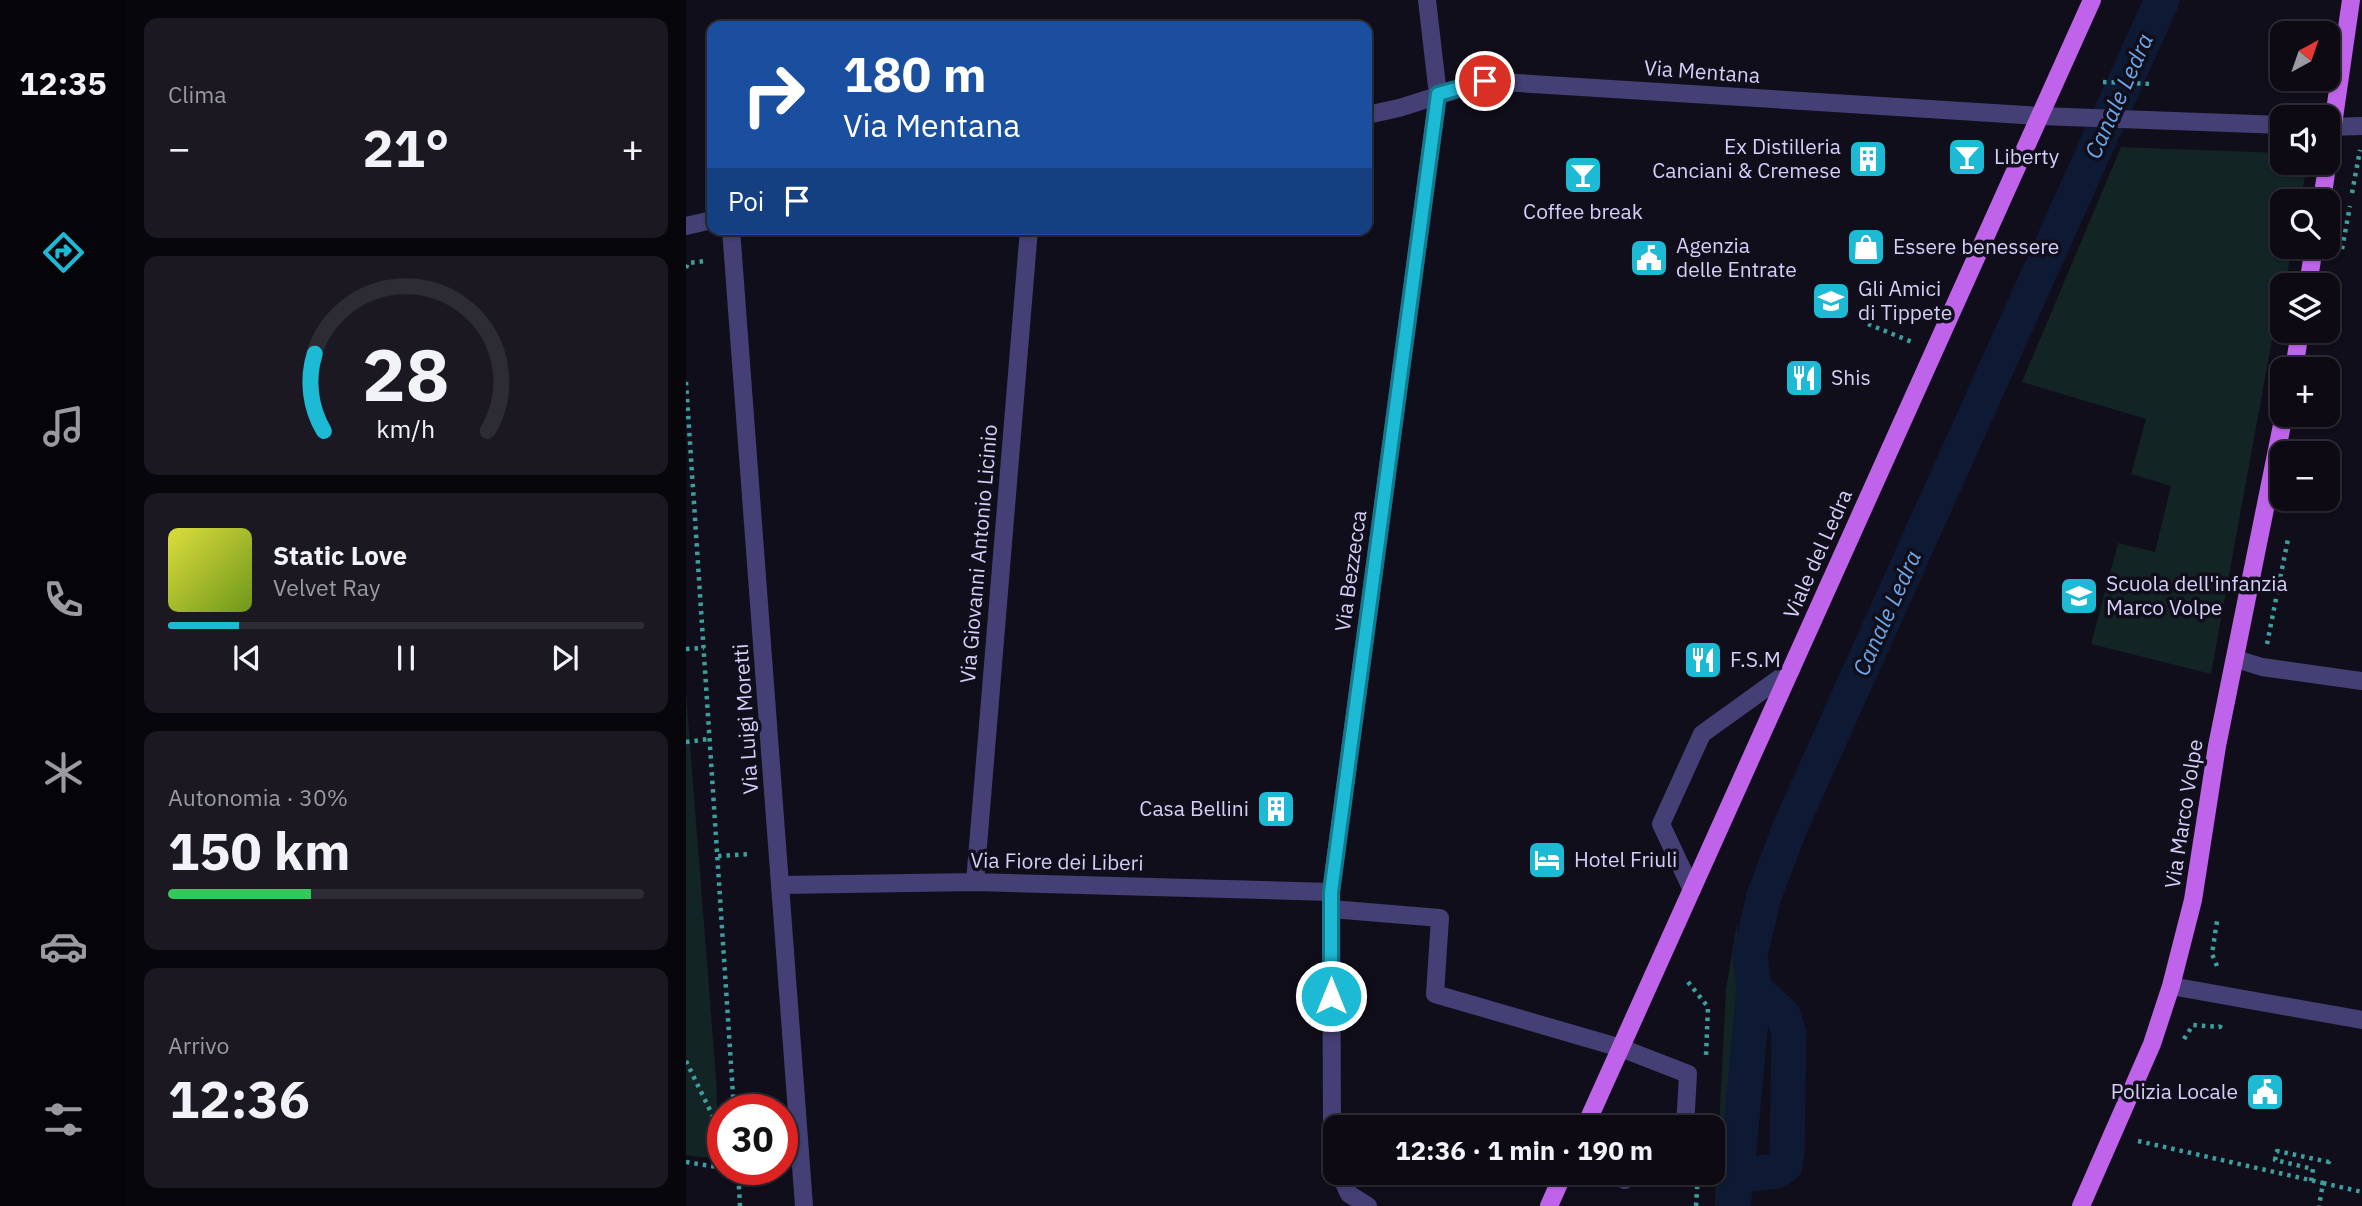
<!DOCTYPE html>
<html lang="it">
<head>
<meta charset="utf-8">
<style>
  body { margin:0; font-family:"IBM Plex Sans",sans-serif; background:#1b1822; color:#f1f3f6; height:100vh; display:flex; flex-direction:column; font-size:26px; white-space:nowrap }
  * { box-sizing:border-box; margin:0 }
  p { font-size:23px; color:#9a9aa0 }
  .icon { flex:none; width:38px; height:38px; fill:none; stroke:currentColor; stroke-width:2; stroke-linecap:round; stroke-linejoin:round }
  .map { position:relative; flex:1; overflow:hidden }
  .details { display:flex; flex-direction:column; gap:18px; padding:18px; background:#07060b; width:560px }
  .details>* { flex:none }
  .top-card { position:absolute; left:21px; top:21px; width:665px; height:214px; border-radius:14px; box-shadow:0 2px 5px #0004,0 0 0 2px #2d2b34; background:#1a4fa0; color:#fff; overflow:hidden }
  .needle { width:46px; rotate:40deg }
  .tools { position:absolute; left:1584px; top:21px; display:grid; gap:14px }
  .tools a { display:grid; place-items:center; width:70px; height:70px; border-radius:14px; background:#0d0a14; box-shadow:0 2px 5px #0004,0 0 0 2px #2d2b34; font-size:35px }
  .speed { position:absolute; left:21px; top:1094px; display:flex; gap:14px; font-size:35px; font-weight:700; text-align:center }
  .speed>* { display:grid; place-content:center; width:91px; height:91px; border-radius:50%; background:#0d0a14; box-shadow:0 2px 5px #0004,0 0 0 2px #2d2b34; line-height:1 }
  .speed .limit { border:10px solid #d22; background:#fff; color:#111 }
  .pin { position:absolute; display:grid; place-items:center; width:60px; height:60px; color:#fff; margin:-30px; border:4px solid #fff; border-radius:50%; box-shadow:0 2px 7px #0007 }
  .me { position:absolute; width:77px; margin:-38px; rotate:0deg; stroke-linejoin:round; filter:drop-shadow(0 0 5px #0008) }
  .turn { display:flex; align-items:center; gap:24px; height:147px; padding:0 21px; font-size:32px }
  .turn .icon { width:91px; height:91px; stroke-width:2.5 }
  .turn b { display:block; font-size:49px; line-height:60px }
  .then { display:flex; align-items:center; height:66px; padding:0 21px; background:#0003; gap:14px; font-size:26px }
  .big { font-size:52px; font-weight:700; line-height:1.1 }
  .details .tile { flex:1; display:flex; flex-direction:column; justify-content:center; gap:10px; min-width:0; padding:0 24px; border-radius:14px; background:#1b1822 }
  .details .dial { align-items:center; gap:0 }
  .dial svg { height:182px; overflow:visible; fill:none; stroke:#2d2b34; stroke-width:7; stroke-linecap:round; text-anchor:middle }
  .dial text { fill:#f1f3f6; stroke:none }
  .song { display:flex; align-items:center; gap:21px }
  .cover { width:84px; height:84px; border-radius:10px; background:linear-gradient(135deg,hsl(60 70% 55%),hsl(80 70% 35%)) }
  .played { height:7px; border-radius:4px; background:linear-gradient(90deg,#1dbad6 15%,#2d2b34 15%) }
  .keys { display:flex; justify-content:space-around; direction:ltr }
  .heat { display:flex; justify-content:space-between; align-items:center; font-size:38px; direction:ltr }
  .charge { height:10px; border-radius:5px; background:linear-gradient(90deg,#34c759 30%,#2d2b34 0) }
  .trip { position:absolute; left:637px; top:1115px; width:402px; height:70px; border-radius:14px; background:#0d0a14; box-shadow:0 2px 5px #0004,0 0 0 2px #2d2b34; font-weight:700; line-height:70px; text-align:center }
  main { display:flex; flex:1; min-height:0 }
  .menu { display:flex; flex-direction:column; width:126px; justify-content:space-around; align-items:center; background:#050408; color:#9a9aa0 }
  .menu .icon { width:49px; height:49px }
  .menu .on { color:#1dbad6 }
  .menu b { font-size:32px; color:#f1f3f6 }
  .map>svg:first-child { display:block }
</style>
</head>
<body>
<main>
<nav class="menu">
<b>12:35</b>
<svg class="icon on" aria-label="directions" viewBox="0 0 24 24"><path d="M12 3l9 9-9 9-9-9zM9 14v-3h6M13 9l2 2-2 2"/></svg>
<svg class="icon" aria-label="music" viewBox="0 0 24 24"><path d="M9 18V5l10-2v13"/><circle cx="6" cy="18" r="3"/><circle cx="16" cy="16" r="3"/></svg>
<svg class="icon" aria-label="phone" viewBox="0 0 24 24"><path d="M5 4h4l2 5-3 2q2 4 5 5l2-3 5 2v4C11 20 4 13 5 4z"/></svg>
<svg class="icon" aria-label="climate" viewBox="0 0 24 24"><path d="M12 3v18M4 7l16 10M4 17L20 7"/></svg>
<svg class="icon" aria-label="car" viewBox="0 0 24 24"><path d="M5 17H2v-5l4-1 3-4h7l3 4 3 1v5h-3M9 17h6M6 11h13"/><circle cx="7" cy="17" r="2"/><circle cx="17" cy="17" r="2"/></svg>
<svg class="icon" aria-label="filters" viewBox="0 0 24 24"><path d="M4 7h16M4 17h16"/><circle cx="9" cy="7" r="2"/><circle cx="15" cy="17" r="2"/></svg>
</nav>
<section class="details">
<div class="tile"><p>Clima</p>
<div class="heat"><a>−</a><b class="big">21°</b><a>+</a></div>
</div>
<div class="tile dial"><svg viewBox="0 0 100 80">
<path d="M14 69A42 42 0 1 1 86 69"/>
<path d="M14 69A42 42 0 0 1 10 35" stroke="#1dbad6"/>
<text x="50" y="56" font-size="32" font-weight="700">28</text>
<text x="50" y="72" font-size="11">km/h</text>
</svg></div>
<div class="tile">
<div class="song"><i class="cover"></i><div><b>Static Love</b><p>Velvet Ray</p></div></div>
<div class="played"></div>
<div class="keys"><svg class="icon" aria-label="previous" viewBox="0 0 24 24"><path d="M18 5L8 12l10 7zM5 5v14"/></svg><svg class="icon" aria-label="pause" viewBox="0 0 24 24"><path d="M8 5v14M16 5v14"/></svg><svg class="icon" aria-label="next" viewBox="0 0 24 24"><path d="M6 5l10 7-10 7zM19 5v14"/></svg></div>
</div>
<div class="tile"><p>Autonomia · 30%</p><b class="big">150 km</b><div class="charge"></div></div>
<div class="tile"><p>Arrivo</p><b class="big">12:36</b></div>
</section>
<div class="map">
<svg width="1676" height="1206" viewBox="0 0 1676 1206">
  <rect width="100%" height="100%" fill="#110e1b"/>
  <!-- green -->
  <path fill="#122424" d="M1435,147L1596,153V163H1622L1614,201H1596V247H1606L1599,285H1596L1525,674L1405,644L1432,543L1469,552L1485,486L1445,474L1460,419L1336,382Z
    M0,693L30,1078L33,1159L0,1155Z
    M1051,924V1035L1043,1206H1029L1040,989Z"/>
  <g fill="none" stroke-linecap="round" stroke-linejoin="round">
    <!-- canal -->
    <path stroke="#0e1a34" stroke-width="35" d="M1050,1181L1068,988
      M1047,1206L1050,1181L1055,1175L1091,1171L1099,1165L1101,1152L1103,1033L1097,1015L1068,988L1064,955L1078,896L1105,825L1476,0"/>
    <!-- path -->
    <path stroke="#3c9f9e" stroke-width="4.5" stroke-dasharray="3.5 5" stroke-linecap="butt" d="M1417,82L1466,84
      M1622,91L1624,79
      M1666,193L1674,150
      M1656,249L1664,206
      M0,268L2,263L20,261
      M1182,324L1226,342
      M1642,328L1648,295
      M0,382L48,1110
      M1581,644L1602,539
      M0,649L18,648
      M0,742L23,739
      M32,856L65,854
      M1531,966L1526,954L1531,921
      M1002,982L1022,1007L1020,1056
      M1498,1039L1507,1025L1534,1027L1536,1022
      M0,1061L37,1137
      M1452,1141L1637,1183L1633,1206
      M0,1162L37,1168
      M52,1169L54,1206
      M1625,1181L1627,1169L1589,1160L1591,1151L1643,1162V1159
      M1637,1183L1676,1192
      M1010,1206L1012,1172"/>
    <!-- service -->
    <path stroke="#443f74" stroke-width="18" d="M1006,890L975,824L1016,734L1105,670
      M645,909L754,918L749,994L935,1048L1002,1074L999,1127
      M922,1172L939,1180"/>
    <!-- minor -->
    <path stroke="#443f74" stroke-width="18" d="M1354,116L1596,125
      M1642,127L1676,126
      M45,229L118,1206
      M1550,659L1576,667L1676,681
      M289,882L343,229
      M95,885L289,882L645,892
      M1485,986L1676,1020
      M649,1150L646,1126L645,892L752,95L741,0
      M653,1172L663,1194L682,1206"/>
    <!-- tertiary -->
    <path stroke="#443f74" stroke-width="18" d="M681,115L713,108L799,81L1354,116
      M0,226L26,220"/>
    <!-- primary -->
    <path stroke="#bf64ea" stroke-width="18" d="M1636,201L1665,0
      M1622,285L1628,247
      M1608,369L1614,331
      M899,1127L1406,0
      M863,1206L878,1172
      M1395,1206L1466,1044L1485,986L1507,900L1531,746L1598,415"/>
  </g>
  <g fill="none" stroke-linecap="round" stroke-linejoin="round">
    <defs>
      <path id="route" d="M645,996V892L752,94L799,81"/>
    </defs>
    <!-- route casing -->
    <use href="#route" stroke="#13798b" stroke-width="18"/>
    <!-- route -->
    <use href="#route" stroke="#1dbad6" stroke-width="12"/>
  </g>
  <!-- icons -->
  <defs>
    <symbol id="bar-square" viewBox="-11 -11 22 22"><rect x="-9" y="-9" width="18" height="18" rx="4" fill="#1dbad6" stroke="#110e1b"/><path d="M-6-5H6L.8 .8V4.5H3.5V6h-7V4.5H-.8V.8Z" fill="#fff"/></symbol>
    <symbol id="building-square" viewBox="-11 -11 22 22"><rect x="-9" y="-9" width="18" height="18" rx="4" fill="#1dbad6" stroke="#110e1b"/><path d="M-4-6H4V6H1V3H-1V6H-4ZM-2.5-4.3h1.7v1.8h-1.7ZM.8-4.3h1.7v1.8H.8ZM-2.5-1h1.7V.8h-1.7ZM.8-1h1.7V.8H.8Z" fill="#fff"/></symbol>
    <symbol id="shop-square" viewBox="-11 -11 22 22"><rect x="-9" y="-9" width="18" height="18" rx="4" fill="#1dbad6" stroke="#110e1b"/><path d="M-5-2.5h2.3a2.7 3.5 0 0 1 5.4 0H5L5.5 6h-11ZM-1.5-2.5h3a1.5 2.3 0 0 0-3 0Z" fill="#fff"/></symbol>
    <symbol id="civic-square" viewBox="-11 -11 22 22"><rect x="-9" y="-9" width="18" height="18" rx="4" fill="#1dbad6" stroke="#110e1b"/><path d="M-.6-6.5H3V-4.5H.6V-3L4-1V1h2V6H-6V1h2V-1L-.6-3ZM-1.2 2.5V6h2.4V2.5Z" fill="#fff"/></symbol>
    <symbol id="school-square" viewBox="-11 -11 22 22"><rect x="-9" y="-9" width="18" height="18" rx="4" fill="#1dbad6" stroke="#110e1b"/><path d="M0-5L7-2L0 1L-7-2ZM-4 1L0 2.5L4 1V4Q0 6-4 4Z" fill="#fff"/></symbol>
    <symbol id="restaurant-square" viewBox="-11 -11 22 22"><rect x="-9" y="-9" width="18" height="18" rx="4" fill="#1dbad6" stroke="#110e1b"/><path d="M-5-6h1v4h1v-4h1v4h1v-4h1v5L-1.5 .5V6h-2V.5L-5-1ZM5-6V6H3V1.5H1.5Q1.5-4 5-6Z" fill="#fff"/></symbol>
    <symbol id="hotel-square" viewBox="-11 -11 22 22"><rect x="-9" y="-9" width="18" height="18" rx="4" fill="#1dbad6" stroke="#110e1b"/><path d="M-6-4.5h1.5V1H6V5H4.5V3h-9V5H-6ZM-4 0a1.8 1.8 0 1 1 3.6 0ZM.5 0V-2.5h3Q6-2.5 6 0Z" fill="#fff"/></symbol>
  </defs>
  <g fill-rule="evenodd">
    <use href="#bar-square" x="1259" y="135" width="44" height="44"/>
    <use href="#building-square" x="1160" y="137" width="44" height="44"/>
    <use href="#bar-square" x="875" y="153" width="44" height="44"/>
    <use href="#shop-square" x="1158" y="225" width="44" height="44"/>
    <use href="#civic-square" x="941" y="236" width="44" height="44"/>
    <use href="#school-square" x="1123" y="279" width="44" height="44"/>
    <use href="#restaurant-square" x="1096" y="356" width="44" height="44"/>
    <use href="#school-square" x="1371" y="574" width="44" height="44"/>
    <use href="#restaurant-square" x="995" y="638" width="44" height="44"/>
    <use href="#building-square" x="568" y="787" width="44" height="44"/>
    <use href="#hotel-square" x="839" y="838" width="44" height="44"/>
    <use href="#civic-square" x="1557" y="1070" width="44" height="44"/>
  </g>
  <g text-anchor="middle" stroke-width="7" stroke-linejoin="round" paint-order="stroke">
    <!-- street labels -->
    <g font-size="21" fill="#d5cef8" stroke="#110e1b">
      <text transform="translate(1016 72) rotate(4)" y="7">Via Mentana</text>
      <text transform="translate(293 554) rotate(-85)" y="7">Via Giovanni Antonio Licinio</text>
      <text transform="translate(1132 554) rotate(-66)" y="7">Viale del Ledra</text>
      <text transform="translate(665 571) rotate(-82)" y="7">Via Bezzecca</text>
      <text transform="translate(60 719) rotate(-94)" y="7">Via Luigi Moretti</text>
      <text transform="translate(1498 814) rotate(-81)" y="7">Via Marco Volpe</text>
      <text transform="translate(371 862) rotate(1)" y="7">Via Fiore dei Liberi</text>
    </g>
    <!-- poi labels -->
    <g font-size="21" fill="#d5cef8" stroke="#110e1b" text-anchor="start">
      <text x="1155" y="154" text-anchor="end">Ex Distilleria<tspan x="1155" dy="24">Canciani &amp; Cremese</tspan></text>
      <text x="1308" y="164">Liberty</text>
      <text x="897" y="219" text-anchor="middle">Coffee break</text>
      <text x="990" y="253">Agenzia<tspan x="990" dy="24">delle Entrate</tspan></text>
      <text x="1207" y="254">Essere benessere</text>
      <text x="1172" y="296">Gli Amici<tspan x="1172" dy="24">di Tippete</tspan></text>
      <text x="1145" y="385">Shis</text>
      <text x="1420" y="591">Scuola dell'infanzia<tspan x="1420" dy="24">Marco Volpe</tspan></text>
      <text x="1044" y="667">F.S.M</text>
      <text x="563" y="816" text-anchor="end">Casa Bellini</text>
      <text x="888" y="867">Hotel Friuli</text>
      <text x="1552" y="1099" text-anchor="end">Polizia Locale</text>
    </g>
    <!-- water labels -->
    <g font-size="23" font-style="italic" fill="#6aa8eb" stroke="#110e1b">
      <text transform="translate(1433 96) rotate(-66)" y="8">Canale Ledra</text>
      <text transform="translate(1201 613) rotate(-66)" y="8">Canale Ledra</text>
    </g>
  </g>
</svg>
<div class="tools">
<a><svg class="needle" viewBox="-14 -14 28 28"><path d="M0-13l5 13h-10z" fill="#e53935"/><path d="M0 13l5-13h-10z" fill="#9a9aa0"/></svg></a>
<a><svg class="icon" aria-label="sound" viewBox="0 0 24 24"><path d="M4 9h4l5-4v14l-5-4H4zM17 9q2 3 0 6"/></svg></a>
<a><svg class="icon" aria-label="search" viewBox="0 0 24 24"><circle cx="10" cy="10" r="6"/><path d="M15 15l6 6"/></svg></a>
<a><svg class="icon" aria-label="layers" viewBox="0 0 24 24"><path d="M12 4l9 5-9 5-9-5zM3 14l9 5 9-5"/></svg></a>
<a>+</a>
<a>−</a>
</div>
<div class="speed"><div class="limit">30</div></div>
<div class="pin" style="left:799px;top:81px;background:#d93025"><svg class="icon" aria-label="arrive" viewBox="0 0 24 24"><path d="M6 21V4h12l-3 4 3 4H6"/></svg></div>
<svg class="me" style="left:645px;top:996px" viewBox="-20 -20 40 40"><circle r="17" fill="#1dbad6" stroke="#fff" stroke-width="3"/><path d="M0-11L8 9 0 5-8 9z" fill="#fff"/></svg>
<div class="trip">12:36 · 1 min · 190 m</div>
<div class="top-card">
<div class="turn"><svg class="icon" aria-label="right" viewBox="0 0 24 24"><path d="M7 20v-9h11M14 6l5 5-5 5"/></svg><div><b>180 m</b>Via Mentana</div></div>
<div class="then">Poi<svg class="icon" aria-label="arrive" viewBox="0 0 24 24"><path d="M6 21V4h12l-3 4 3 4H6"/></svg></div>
</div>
</div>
</main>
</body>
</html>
